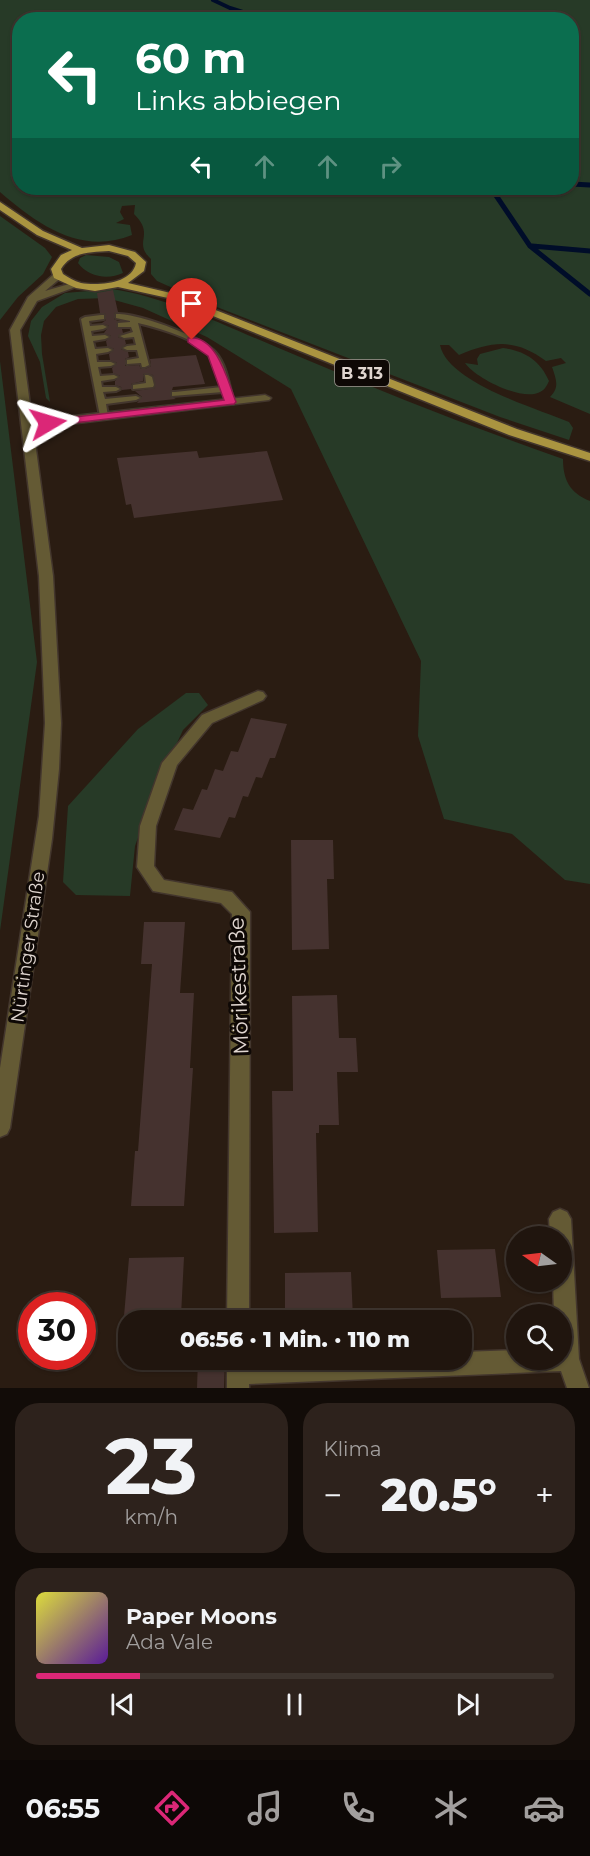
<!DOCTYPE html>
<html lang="de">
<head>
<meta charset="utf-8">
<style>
  body { margin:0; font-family:Montserrat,sans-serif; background:#2d221c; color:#f1f3f6; height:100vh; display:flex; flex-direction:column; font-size:22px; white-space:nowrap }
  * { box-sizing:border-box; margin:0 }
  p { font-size:20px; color:#a29f9e }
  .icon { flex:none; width:33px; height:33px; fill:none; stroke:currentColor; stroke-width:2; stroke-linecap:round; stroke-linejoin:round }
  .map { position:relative; height:1388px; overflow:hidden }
  .details { display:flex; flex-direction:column; gap:15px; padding:15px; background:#120c08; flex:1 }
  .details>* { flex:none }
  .top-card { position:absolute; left:12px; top:12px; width:567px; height:183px; border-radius:24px; box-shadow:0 2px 4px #0004,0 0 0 2px #3d342e; background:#0b6e4f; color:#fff; overflow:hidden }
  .needle { width:39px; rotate:284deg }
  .fabs { position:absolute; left:506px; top:1226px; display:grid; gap:12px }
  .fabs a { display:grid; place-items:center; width:66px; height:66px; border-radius:50%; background:#20150e; box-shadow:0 2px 4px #0004,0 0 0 2px #3d342e; font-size:30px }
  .speed { position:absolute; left:18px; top:1292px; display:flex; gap:12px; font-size:30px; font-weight:700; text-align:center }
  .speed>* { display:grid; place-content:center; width:78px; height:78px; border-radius:50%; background:#20150e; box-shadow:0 2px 4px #0004,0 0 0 2px #3d342e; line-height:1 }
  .speed .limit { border:9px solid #d22; background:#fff; color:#111 }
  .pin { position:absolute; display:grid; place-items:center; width:51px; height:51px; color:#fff; margin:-62px -26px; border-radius:50% 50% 50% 0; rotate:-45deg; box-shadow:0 0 6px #0007 }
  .pin .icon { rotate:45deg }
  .me { position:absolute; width:66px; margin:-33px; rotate:83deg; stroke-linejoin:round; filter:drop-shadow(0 0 4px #0008) }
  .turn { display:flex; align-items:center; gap:21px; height:126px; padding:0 24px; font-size:27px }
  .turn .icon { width:78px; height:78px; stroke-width:2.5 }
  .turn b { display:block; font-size:42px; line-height:51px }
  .lanes { display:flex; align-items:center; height:57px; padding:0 24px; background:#0003; justify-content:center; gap:30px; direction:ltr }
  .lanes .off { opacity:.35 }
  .big { font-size:45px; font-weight:800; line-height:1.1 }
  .details .tile { flex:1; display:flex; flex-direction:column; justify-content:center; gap:9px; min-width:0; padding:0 21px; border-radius:24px; background:#2d221c }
  .details .dial { align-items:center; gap:0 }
  .dial b { font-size:78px; line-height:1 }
  .song { display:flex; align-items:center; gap:18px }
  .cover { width:72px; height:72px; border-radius:9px; background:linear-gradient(135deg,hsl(60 70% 55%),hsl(270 70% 35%)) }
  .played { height:6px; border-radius:3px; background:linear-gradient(90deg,#db2777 20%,#3d342e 20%) }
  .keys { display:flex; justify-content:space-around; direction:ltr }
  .heat { display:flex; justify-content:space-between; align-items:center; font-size:33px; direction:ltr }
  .details .tiles { flex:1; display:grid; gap:15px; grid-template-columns:1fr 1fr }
  .tile:last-child { grid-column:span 2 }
  .trip { position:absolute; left:118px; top:1310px; width:354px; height:60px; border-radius:24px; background:#20150e; box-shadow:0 2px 4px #0004,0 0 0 2px #3d342e; font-weight:800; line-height:60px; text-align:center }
  .menu { display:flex; height:96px; justify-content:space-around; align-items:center; background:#0d0806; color:#a29f9e }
  .menu .icon { width:42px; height:42px }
  .menu .on { color:#db2777 }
  .menu b { font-size:27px; color:#f1f3f6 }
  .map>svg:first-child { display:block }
</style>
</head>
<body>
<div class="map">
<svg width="590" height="1388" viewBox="0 0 590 1388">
  <rect width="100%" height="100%" fill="#2a1c12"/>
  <!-- green -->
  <path fill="#273a27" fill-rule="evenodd" d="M0,0H590V414L550,397C560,387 556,379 552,367L566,363L561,358L546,361C515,338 493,341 459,355L449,345H440C448,383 536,408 569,422L573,428L569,440L500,417L204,302L157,281L151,274V259C132,241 156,236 134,214L135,205L122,206L120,212L124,219L116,223L130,225L132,235C81,256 37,224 0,192ZM20,20H572V188H20Z
    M0,216L45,248L52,257L43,274L18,297L0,320Z
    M86,255L109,257L119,262L123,273C108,280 88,277 78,263L80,258Z
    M112,289C173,298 242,334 300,357C387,394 474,428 563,459C563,480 570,493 590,501V884L565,880L512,834L444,819L418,736L421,661L291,389L207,337L143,308L107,298L78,299L56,307L44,321L41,335L42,354L50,402L46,398L40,362L28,336L31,321L42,307L65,293Z
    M503,348C524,351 540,360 549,381C547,385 545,390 540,392C523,402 475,378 465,363L478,365L477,359L480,354Z
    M0,361L37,662L0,931Z
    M186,693H199L208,705L183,730L154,793L135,846L130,896L76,895L63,882L68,806L138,729Z"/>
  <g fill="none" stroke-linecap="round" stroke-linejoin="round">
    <!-- stream-far1 -->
    <path stroke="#000d29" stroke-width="4" d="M213,0L230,8L269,20"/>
    <!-- stream -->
    <path stroke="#000d29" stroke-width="5" d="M572,184L590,185
      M491,188L530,246L590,294
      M532,246L590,251"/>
  </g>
  <!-- building -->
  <path fill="#45322f" d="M113,290L118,312L114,314V319L118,321L116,327L122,329L123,333L118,337L125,340L126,344L121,349L128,352L129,357L125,359V366L139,365L141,369H145L151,366L150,359L196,355L205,384L173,387L170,396L176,399L137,403L142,397L135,391L155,388L153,375L143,374V381L131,384V389L122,390L121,387L115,385V381L120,376L113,373L112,368L117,363L110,360L109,354L114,349L107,346L106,341L111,336L104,333L109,326L102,323L106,320V315L100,313L97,293Z
    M197,451L199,458L267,451L283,500L134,518L131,504L126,505L117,458Z
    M251,718L287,724L275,758H270L262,778L256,777L248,797L243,796L235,818L229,817L220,838L174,830L183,808L193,810L202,789L207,790L215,769L223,771L231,751L238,752Z
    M291,840H333L334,879H327L329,949L292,950Z
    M144,922H185L180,993H194L190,1068H193L184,1206H131L135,1151H138L152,964H141Z
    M337,995L339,1038H356L358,1072H337L339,1125H319V1133H316L318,1232L274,1233L272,1091H293L292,996Z
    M495,1249L501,1297L441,1298L437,1250Z
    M184,1257L181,1316H124L129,1258Z
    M351,1272L353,1319L285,1320V1273Z
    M198,1359H225L224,1388H197Z"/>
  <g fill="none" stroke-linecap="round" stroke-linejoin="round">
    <defs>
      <path id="service" d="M116,314C137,313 202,336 216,353C227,366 229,387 234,402L233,404H227L223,392L172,396V392H175L222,387C219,377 216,364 210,356C197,338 158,328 138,323L149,365L145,367H142L141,363L127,364V360L139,358L137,350H127L123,348L127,346L136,345L134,337L124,338L120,336L133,332L131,327H118V323L130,322V321L116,318Z
        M101,315H104V319L89,321L90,326L103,325L107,327L103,329L91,331L92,336L105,335L109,337L105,339L93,341L95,349L108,348L112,350L108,352L96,354L97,362H111L115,364L111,366L98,367L100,376L114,375L118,377L114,379L101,381L102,387H116L120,389L116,391L103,392L105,399L136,396L140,398L136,400L106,404L108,416L104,418L100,416L81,319L85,317Z
        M145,375H148L152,377L154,385L153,387L133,389V385L146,383Z"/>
      <path id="minor" d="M265,395L271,398L269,400L28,429L22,425L28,421Z
        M258,691L263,692L266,696L263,700L212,723L177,765L156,826L154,866L164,880L232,892L250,912L249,1320H227L232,914L221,903L153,891L137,867L140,826L162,763L202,715Z
        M560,1209L567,1212L571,1219L579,1359L589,1388H567L561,1371L249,1384V1388H227V1359H249V1361L462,1359V1352L516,1350V1359H561V1314H554L553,1281H561V1236H550L549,1219L553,1212Z"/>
      <path id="tertiary" d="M54,274L63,276L45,291L76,282L81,285L37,301L20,330L53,576L61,723L59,769L52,839L10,1128L7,1134L0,1137V1068L39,816L45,723L39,576L10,330L28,297Z"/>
      <path id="primary" d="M0,202L43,231L82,248L109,245L135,252L146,262L144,271L128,283L175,294L517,429L590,453V461L509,435L168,298L118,287L95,291L76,288L54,278L51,269L61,255L72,250L37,235L0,210ZM109,251L128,256L136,263C132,284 98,286 81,283C74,281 68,277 63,274L61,269C71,252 91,252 109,251Z"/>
    </defs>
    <!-- service casing -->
    <use href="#service" stroke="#43362d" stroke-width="4"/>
    <!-- minor casing -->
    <use href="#minor" stroke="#43362d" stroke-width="3"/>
    <!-- tertiary casing -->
    <use href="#tertiary" stroke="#43362d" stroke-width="3"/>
    <!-- primary casing -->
    <use href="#primary" stroke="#43362d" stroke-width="3"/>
    <!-- service -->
    <use href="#service" fill="#645a34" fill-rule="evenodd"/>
    <!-- minor -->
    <use href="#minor" fill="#645a34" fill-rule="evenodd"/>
    <!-- tertiary -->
    <use href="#tertiary" fill="#645a34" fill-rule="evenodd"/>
    <!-- primary -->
    <use href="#primary" fill="#aa9440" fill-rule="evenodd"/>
  </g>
  <!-- route -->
  <path fill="#db2777" stroke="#8e194d" stroke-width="1.5" d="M188,338C217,334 228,382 236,402L234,404L48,426L42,423L48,420L224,400L208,356L188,342Z"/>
  <g text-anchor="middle" stroke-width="6" stroke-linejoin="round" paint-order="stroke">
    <!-- shield labels -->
    <rect fill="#0e0805" stroke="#a19893" stroke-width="1.5" x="335" y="360" width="54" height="26" rx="4.5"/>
    <g font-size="16" font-weight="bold" fill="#e0d6d0">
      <text x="362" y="379">B 313</text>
    </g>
    <!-- street labels -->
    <g font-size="18" fill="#e0d6d0" stroke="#0e0805">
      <text transform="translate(28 947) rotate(-82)" y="6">Nürtinger Straße</text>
    </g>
    <!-- near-street labels -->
    <g font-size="21" fill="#e0d6d0" stroke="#0e0805">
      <text transform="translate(239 986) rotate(-92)" y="7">Mörikestraße</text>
    </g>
  </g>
</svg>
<div class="fabs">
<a><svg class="needle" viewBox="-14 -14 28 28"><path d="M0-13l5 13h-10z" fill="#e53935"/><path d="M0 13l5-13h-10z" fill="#a29f9e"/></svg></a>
<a><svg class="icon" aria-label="search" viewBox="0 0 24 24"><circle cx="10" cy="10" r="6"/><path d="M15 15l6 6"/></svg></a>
</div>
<div class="speed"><div class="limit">30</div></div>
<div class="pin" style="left:192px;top:340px;background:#d93025"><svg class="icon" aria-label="arrive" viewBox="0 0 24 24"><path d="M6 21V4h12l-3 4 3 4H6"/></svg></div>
<svg class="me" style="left:48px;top:423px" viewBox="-20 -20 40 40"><path d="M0-17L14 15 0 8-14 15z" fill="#db2777" stroke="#fff" stroke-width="4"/></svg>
<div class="trip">06:56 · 1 Min. · 110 m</div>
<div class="top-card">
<div class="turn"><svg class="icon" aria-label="left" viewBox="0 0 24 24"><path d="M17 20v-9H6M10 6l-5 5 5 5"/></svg><div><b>60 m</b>Links abbiegen</div></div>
<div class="lanes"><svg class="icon" aria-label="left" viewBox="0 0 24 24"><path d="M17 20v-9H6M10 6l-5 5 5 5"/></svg><svg class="icon off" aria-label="ahead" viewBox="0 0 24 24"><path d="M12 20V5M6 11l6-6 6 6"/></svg><svg class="icon off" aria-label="ahead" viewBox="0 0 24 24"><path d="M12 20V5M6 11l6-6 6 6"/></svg><svg class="icon off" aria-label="right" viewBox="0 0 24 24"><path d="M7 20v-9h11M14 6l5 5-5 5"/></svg></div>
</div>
</div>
<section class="details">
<div class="tiles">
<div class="tile dial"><b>23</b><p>km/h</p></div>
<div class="tile"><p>Klima</p>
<div class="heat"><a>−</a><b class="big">20.5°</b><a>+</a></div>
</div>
<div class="tile">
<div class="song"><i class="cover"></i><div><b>Paper Moons</b><p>Ada Vale</p></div></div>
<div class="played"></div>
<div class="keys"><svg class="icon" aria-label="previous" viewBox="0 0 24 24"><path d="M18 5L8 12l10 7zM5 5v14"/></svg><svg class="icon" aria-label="pause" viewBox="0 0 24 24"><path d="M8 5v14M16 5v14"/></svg><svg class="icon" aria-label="next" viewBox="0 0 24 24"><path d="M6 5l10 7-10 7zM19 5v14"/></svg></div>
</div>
</div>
</section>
<nav class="menu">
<b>06:55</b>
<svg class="icon on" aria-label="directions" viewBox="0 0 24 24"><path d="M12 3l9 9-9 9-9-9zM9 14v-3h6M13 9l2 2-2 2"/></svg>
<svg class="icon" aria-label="music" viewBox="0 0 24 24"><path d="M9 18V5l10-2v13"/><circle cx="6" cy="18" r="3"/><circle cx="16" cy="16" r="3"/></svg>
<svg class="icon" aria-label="phone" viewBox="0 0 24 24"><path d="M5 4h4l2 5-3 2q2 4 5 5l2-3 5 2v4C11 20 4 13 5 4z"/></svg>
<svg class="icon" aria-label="climate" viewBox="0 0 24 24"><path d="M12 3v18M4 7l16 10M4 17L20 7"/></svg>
<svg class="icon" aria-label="car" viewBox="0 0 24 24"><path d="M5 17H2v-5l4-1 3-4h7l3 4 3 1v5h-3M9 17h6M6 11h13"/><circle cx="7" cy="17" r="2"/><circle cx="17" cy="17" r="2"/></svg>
</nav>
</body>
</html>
